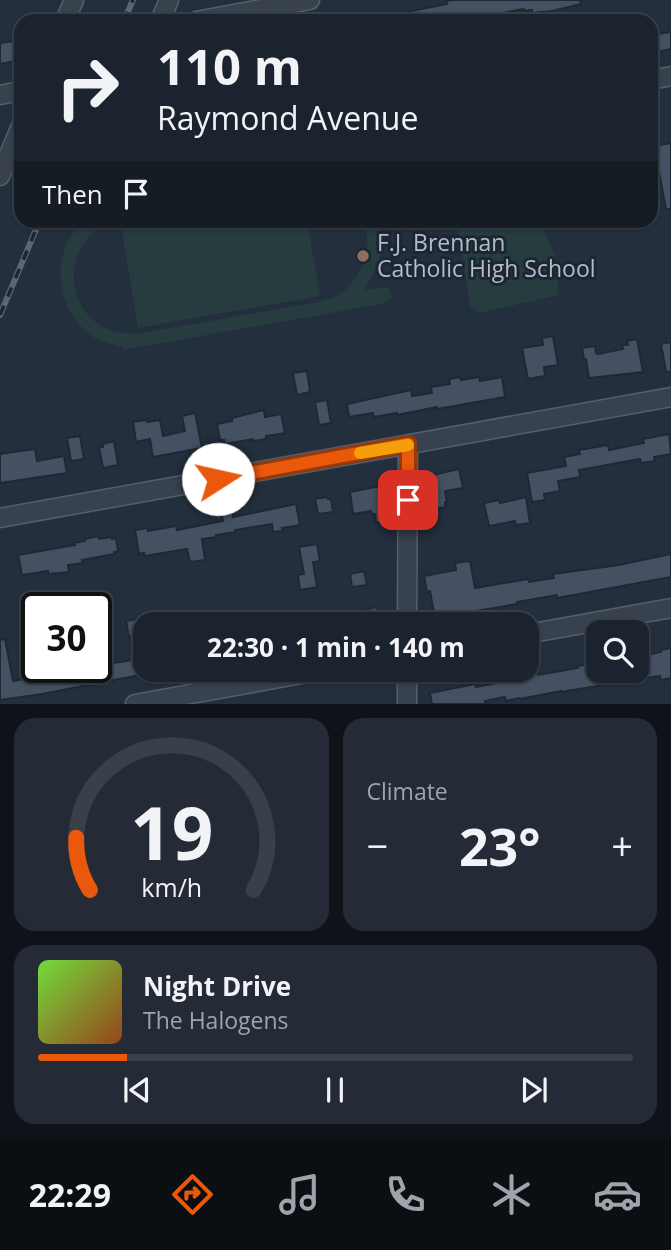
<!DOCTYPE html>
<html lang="en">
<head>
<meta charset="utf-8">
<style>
  body { margin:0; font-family:"Open Sans",sans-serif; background:#242b36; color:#f1f3f6; height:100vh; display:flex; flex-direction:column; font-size:26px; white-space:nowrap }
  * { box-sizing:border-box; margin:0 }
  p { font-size:23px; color:#a0a4aa }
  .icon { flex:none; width:38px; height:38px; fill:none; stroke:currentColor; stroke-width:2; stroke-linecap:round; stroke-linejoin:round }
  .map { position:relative; height:704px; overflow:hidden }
  .side { display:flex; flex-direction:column; gap:14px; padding:14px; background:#0f1319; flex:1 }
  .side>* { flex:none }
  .hud { position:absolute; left:14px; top:14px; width:644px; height:214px; border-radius:21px; box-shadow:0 2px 5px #0004,0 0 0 2px #39404a; background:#1b232e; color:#f1f3f6; overflow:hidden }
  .tools { position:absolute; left:586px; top:620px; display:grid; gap:14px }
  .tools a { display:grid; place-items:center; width:63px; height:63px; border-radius:14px; background:#1b232e; box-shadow:0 2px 5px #0004,0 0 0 2px #39404a; font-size:35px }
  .speed { position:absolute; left:21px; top:592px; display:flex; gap:14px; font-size:35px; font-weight:700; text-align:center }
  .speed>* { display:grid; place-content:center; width:91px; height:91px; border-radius:50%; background:#1b232e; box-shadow:0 2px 5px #0004,0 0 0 2px #39404a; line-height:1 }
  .speed .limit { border:4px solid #111; border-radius:10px; background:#fff; color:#111 }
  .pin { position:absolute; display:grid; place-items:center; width:60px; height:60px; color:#fff; margin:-30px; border-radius:14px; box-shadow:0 4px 10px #0006 }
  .me { position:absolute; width:77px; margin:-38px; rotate:80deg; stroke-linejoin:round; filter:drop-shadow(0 0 5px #0008) }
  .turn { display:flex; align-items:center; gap:24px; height:147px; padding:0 28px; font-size:32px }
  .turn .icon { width:91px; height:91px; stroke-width:2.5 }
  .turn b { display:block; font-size:49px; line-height:60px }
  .then { display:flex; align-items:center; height:66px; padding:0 28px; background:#0003; gap:14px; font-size:26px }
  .big { font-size:52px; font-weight:700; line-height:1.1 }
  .side .card { flex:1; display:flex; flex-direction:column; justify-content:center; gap:10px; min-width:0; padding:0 24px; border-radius:21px; background:#242b36 }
  .side .dial { align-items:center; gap:0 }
  .dial svg { height:182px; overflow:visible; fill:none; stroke:#39404a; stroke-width:7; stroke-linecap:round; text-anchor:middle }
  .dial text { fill:#f1f3f6; stroke:none }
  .song { display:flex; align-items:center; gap:21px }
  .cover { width:84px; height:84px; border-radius:10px; background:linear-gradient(135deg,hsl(100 70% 55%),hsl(20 70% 35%)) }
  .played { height:7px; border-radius:4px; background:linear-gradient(90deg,#ea580c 15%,#39404a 15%) }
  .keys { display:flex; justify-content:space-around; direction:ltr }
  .heat { display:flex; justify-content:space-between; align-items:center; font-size:38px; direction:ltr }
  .side .tiles { flex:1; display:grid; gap:14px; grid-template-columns:1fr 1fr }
  .card:last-child { grid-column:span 2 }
  .trip { position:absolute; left:133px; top:612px; width:406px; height:70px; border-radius:21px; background:#1b232e; box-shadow:0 2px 5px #0004,0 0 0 2px #39404a; font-weight:700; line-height:70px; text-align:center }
  .dock { display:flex; height:112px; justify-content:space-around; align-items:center; background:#0b0e12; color:#a0a4aa }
  .dock .icon { width:49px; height:49px }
  .dock .on { color:#ea580c }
  .dock b { font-size:32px; color:#f1f3f6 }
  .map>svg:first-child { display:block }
</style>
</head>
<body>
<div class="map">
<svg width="671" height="704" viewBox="0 0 671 704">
  <rect width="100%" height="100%" fill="#242f3e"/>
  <!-- green -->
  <path fill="#263c3f" d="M86,220L110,221C69,239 60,296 98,324C109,331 122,333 135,334L319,302C326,300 334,298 340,294C362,278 375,246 362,221H378C388,247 377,268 364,290L389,287L392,298L381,304L123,350L122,347C111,344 100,342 91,335C55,310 48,248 86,220Z
    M148,220L307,221L320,296L138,328L121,225Z
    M457,221H537C555,245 559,265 558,295L479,313L470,306Z"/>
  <!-- building -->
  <path fill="#455162" stroke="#1f2835" stroke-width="2" d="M453,0H580L581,4L552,11L532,13V10L524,11V9L501,13L503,21H387L386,16L447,4V1Z
    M656,25L657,34L671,32V49L661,51L662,58L653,59L651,55V26Z
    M21,40V60L0,64V43Z
    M671,143V209H666L654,146Z
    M553,336L558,365L544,367L545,376L528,379L522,348L543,345L542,338Z
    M637,339L643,372L589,378L586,359H584L582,348L595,346L596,353L598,354L623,349L622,345H628L627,341Z
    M671,342V372H666L661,344Z
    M307,371L310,392L297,395L293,373Z
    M460,377L461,380L479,377L480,381L502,377L505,397L437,409V407L397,415V413L374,417L373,413L349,417L347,404L411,390L412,396L432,393L431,387L450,384L449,379Z
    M327,400L331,423L319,425L315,402Z
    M264,410L265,417L281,414L285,433L266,436V439L254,441L253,439L225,444L224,440H220L217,424L232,421V418Z
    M195,413L202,448L153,457L150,439L136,442L133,422L146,420L147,422L160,420L163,436L185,431L182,416Z
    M669,434L671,454L654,457L655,461L641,463L640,459L579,470L580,477L558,481L560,491L544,494L545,500L532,502L527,473L566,466L564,457L580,454L579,450L608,445L609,450L644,443L643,439Z
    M80,436L84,459L71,461L67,438Z
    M114,441L118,465L103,468L99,447H103V444Z
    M35,449L37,461L64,456L67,473L0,483V454Z
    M459,469L463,488L445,491L447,502H445V507L436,509L435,504L429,505L424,477Z
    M380,486L386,521L376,523L375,514H372L371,511L353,514L350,492Z
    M327,497L328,499H331L333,512L318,514L315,499Z
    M526,497L530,523L516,525L515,521L489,526L484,503L499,500L500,503Z
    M296,504L300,525L282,528L283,531L273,532L272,524L235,530V532L216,535L217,537L202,539L205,560L190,562L187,549L145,556L144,553L139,554L135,530L148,528V531L176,526L177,530L223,521L222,515L232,513L233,517Z
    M98,536L99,539L112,537V539L116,538L118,551L114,552V554L82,560L83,563L68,565L69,572L48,574V571L22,575L18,555L75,545L74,543L85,541V539Z
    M317,544L320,561L313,562L317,587L300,590L298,575L304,574L299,547Z
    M671,554V577L557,598V595L517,602V604L435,618L430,591L427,592L424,576L456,570L455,563L470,561L475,588L528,579L529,582L554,578L553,574L619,565Z
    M364,571L367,585L352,587L350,574Z
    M377,607L381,625H322L321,620L363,612V610Z
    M140,619L143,635L129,637L126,621Z
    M5,639L13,681L88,667L145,658V674L42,694L0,700V640Z
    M671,648V678L661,680L660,676L561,692V691L520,699L519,698L506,701L505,697L485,701V704H432L430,693L475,684L476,687L522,678V675L537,673L538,675L578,668V666L593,663L594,670H637V657L661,652V650Z"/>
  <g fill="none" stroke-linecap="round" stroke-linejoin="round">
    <defs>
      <path id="minor" d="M65,21L74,0
        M160,21L169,0
        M196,21L310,0
        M651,80L671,76
        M0,95L21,91
        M0,176L21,126
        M0,518L671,397
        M407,625L408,444
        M527,634L671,608
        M135,704L324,670
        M407,704V670"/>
    </defs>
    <!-- minor casing -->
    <use href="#minor" stroke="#565f6c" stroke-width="21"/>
    <!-- minor -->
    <use href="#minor" stroke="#38414e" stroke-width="18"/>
    <defs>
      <path id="rail" d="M124,21L133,0
        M0,315L40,220"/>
    </defs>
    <!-- rail casing -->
    <use href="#rail" stroke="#5a6575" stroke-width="6"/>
    <!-- rail -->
    <use href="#rail" stroke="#1d2633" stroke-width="3.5" stroke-dasharray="10" stroke-linecap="butt"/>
  </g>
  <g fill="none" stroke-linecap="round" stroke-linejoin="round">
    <defs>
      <path id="route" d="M218,479L408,444V500"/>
    </defs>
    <!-- route casing -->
    <use href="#route" stroke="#983908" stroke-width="18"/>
    <!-- route -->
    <use href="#route" stroke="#ea580c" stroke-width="12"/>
    <!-- slow -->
    <path stroke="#f59e0b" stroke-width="12" d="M360,453L408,445"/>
  </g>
  <!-- markers -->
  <circle fill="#8d6e63" stroke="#1d2633" stroke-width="2.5" cx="363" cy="256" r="7"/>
  <g text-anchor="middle" stroke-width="6" stroke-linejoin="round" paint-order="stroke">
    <!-- poi labels -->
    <g font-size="23" fill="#b4bcc9" stroke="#1d2633" text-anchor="start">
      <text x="377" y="251">F.J. Brennan<tspan x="377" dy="26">Catholic High School</tspan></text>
    </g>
  </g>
</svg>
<div class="tools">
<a><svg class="icon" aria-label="search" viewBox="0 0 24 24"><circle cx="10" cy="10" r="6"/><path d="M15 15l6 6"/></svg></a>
</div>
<div class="speed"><div class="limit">30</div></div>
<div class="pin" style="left:408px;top:500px;background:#d93025"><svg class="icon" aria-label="arrive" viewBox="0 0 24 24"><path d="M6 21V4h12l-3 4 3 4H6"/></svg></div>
<svg class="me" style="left:218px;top:479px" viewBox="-20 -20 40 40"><circle r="19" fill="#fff"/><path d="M0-13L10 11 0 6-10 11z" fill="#ea580c"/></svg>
<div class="trip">22:30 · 1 min · 140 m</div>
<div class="hud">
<div class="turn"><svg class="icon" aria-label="right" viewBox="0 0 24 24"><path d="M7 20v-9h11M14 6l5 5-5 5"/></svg><div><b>110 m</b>Raymond Avenue</div></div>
<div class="then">Then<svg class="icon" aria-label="arrive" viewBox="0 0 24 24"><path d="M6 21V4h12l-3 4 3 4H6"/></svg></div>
</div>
</div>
<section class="side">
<div class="tiles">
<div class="card dial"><svg viewBox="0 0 100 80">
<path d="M14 69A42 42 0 1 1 86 69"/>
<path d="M14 69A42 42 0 0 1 8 46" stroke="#ea580c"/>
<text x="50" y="56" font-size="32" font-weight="700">19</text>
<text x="50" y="72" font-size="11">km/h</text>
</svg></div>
<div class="card"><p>Climate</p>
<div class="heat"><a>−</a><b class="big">23°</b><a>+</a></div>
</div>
<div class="card">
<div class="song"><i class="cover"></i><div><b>Night Drive</b><p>The Halogens</p></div></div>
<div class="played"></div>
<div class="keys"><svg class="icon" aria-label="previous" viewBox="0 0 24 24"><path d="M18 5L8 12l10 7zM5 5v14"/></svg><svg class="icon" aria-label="pause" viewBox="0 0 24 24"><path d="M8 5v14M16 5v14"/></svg><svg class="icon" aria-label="next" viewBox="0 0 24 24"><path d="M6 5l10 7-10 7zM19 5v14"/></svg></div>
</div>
</div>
</section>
<nav class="dock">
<b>22:29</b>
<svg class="icon on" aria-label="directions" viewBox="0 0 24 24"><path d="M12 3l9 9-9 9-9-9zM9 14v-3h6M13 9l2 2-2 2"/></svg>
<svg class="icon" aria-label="music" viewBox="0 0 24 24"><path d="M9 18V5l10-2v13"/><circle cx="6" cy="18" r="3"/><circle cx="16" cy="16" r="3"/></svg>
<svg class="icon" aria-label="phone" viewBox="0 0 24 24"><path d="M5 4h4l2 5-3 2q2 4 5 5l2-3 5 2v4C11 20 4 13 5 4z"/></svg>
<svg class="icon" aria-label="climate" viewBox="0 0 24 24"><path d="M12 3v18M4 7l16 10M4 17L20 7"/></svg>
<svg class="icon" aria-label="car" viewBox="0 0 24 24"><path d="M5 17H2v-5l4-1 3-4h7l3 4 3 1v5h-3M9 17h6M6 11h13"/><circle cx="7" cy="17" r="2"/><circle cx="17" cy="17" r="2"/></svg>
</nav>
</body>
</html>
